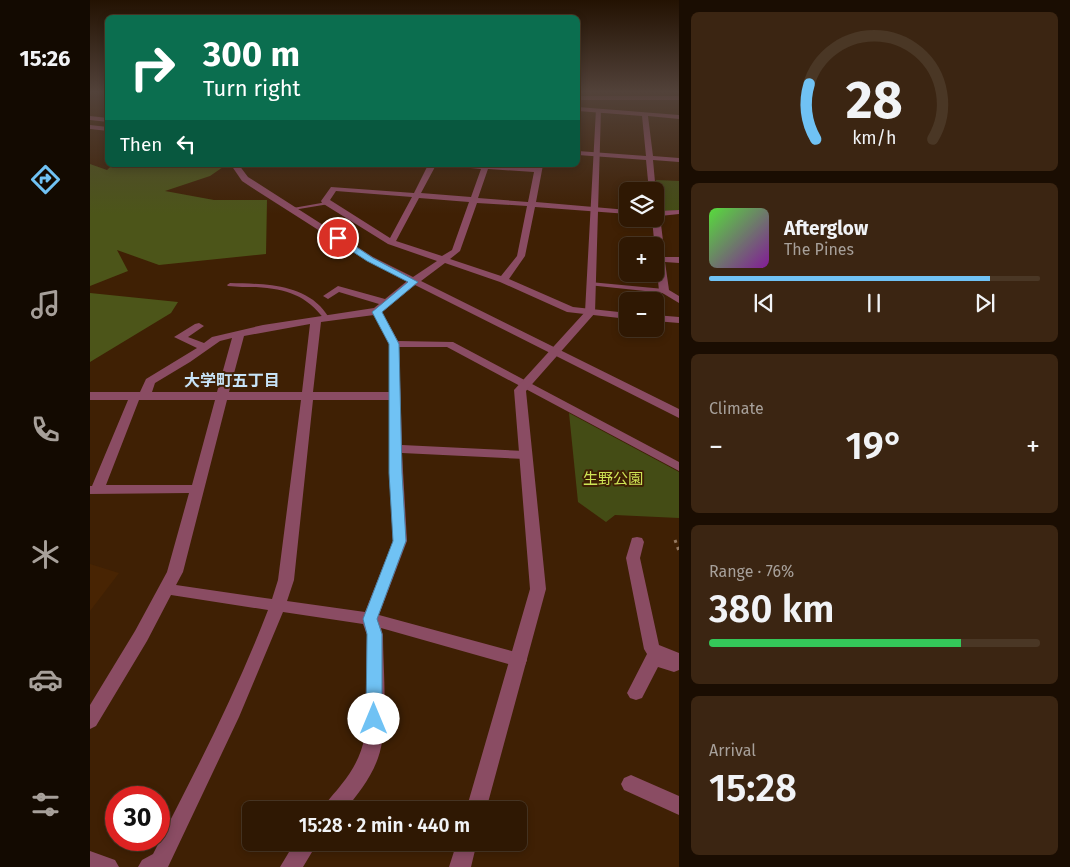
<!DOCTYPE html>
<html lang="en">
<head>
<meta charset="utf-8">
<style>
  body { margin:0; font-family:"Fira Sans","Noto Sans JP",sans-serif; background:#3b2512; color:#f1f3f6; height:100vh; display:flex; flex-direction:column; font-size:19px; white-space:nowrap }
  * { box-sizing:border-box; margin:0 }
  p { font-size:16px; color:#a7a09a }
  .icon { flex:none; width:28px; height:28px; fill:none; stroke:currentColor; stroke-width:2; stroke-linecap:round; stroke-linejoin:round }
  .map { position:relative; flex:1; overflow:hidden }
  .drawer { display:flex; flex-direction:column; gap:12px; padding:12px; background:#1a0d02; width:391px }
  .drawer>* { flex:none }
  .banner { position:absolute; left:15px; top:15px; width:475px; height:152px; border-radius:8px; box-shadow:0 2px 8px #0003,0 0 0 1px #4a3725; background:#0b6e4f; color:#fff; overflow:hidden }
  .fabs { position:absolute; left:529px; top:182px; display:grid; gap:10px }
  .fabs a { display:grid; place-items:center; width:45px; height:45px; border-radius:8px; background:#2f1803; box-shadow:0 2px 8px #0003,0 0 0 1px #4a3725; font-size:25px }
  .speed { position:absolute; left:15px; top:786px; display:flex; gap:10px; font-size:25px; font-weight:700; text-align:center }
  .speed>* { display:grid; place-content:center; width:65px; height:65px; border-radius:50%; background:#2f1803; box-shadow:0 2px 8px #0003,0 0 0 1px #4a3725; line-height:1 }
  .speed .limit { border:8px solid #d22; background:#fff; color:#111 }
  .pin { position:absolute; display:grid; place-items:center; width:42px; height:42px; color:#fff; margin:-21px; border:2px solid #fff; border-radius:50%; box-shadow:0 1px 5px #0007 }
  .me { position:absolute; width:55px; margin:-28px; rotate:0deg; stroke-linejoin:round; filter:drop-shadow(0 0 4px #0008) }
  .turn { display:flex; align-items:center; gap:18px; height:105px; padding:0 15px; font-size:22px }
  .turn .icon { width:65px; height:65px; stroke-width:2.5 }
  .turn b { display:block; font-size:35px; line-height:42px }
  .then { display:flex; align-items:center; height:48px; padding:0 15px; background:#0003; gap:10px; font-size:19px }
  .big { font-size:38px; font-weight:600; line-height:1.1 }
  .drawer .card { flex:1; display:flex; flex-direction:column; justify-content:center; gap:8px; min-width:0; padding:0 18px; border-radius:8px; background:#3b2512 }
  .drawer .dial { align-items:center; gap:0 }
  .dial svg { height:130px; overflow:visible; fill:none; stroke:#4a3725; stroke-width:7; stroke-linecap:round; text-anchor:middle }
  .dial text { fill:#f1f3f6; stroke:none }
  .song { display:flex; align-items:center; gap:15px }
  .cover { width:60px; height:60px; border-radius:8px; background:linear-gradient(135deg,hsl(110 70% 55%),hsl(290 70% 35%)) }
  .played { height:5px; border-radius:2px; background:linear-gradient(90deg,#70c2f4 85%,#4a3725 85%) }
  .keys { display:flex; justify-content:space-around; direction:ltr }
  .heat { display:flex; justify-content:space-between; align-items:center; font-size:28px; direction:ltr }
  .charge { height:8px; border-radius:4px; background:linear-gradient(90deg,#34c759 76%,#4a3725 0) }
  .trip { position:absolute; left:152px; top:801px; width:285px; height:50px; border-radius:8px; background:#2f1803; box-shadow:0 2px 8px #0003,0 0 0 1px #4a3725; font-weight:600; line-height:50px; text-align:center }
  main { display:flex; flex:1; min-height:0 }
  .tab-bar { display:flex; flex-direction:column; width:90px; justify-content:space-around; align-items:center; background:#130a01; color:#a7a09a }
  .tab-bar .icon { width:35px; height:35px }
  .tab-bar .selected { color:#70c2f4 }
  .tab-bar b { font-size:22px; color:#f1f3f6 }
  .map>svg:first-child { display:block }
</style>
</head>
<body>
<main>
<nav class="tab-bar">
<b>15:26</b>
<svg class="icon selected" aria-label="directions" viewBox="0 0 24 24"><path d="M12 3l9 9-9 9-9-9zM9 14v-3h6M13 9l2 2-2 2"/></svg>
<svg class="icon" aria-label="music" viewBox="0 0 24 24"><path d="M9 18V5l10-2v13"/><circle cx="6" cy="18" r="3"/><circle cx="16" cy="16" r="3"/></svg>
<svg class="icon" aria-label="phone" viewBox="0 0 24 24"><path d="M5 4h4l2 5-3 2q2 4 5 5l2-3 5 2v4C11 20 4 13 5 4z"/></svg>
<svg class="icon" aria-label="climate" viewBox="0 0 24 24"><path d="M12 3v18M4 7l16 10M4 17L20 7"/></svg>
<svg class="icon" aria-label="car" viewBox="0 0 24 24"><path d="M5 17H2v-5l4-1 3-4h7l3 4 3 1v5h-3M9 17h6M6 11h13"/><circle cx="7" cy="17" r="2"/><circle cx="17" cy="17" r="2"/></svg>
<svg class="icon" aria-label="filters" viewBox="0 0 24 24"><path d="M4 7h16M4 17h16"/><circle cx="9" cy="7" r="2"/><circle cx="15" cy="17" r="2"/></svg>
</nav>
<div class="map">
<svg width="589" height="867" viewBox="0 0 589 867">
  <rect width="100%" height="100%" fill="#3f2004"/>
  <!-- built -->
  <path fill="#482403" d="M0,564L29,573L0,611Z"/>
  <!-- green -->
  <path fill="#444c15" d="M566,180L589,181V210L571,212Z
    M479,413L589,472V518L525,515L516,522L488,502Z"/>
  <!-- forest -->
  <path fill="#4c5519" d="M0,164L17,170L22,165H136L120,176L75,191L124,200H177L176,254L69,265L27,250L38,271L0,286Z
    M0,293L88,302L81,313L0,362Z"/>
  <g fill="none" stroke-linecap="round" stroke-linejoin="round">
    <!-- path -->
    <path stroke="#957961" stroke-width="3" stroke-dasharray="3 4.5" stroke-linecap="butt" d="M585,540L589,551"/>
    <!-- service -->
    <path fill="#8a4c63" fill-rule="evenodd" d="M237,202L239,203V204L203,210L201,209L203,208Z
      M500,282L574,289L577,291L574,293L498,285L497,284Z
      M140,283C170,284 207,283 230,306C234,310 237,315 240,319L239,320H235C216,295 197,289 166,287C157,287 147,287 138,286L137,285Z"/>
    <!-- minor -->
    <path fill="#8a4c63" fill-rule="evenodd" d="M488,107L589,115V119L558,116L563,156L589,158V162L563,160L566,193L559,191L556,160L488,155V151L556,156L552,116L488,111Z
      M0,116L18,118V122L0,120Z
      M141,165H149L158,177L283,257L323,277L347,261L298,244L232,203L231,201L241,187L324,193L338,165H346L331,193L381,197L391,169L370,167L366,165L445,168V165H453L446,202L538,210V214L445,207L435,256L419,279L483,307L538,313V319L477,312L410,282L355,263L331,281L589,409V418L325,285L292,312L308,341L363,342L589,462V471L357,347H309L312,445L435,451L441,455L435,459L312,453L317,541L289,615L429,653L435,655L437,660L435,665L429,667L291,628L293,635C293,668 299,729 288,758C281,778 268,794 255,810H233C237,800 245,793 251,785C264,769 271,755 275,736L277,635L273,624L193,612L149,717L78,867H48L52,860L63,854C104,774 146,694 178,610L81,595L57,641L6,726L0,729V705L45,631L77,572L99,493L0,494V486H2L38,400H0V392H50L56,379L107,348L84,337L105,324L109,323L114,326L98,337L114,343L122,337L173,325L284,308L289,304L249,292L238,299L233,296L248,286L295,299L317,281L277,261L161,187L152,181ZM398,169L444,172L438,202L388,198ZM246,191L322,197L300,238L240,200ZM329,198L379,202L362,250L352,256L306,241ZM387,203L437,206L427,256L411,276L360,259L370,251ZM284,315L299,344V392H223L231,322ZM220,324L212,392H139L154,336ZM142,338L127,392H62L65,383L100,362L130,341ZM49,400H125L102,485H16ZM137,400H211L188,580L182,599L86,585L93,572ZM223,400H299V473L303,541L275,612L197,601L204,580Z
      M565,206H568L569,211L589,210V214L570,216L575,257H589V263L575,262L579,290L589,296V303L569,291L562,219H565Z
      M565,315L589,317V323L565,321Z
      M547,537L552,538L554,542L550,558L569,645L589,653V670L584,672L568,667L552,698L546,700L540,698L537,693L557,654L554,649L536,558L542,538Z
      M541,775L589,796V815L534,790L531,784L534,778Z
      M205,842H228L213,867H190Z
      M0,851L25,860L29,867H0Z"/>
    <!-- tertiary -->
    <path fill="#8a4c63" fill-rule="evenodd" d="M488,96H589V100H488Z
      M506,109L511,110L505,313L436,391L456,589L396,810H376L440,589L424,390L495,312Z
      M0,125L18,127V131L0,129Z
      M367,842H387L381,867H359Z"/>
  </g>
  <!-- sky -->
  <linearGradient id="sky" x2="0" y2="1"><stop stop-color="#231202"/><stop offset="0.43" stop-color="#52423a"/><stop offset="1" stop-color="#52423a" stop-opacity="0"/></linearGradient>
  <rect width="589" height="214" fill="url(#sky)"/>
  <!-- route -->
  <path fill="#70c2f4" stroke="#497e9f" d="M245,236H250L283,258L328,282L292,312L309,344L312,473L316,541L287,619L292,634V719L290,724L284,726L278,724L276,719L277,634L273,619L303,541L299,473V344L282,312L318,282L277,261L245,240Z"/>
  <g text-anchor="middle" stroke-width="4" stroke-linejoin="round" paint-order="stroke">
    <!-- park labels -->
    <g font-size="15" fill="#cee455" stroke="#3f2004">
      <text x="523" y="484">生野公園</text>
    </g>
    <!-- neighbourhood labels -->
    <g font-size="16" font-weight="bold" fill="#c8e4f7" stroke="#3f2004">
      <text x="142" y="386">大学町五丁目</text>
    </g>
  </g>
</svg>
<div class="fabs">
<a><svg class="icon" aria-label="layers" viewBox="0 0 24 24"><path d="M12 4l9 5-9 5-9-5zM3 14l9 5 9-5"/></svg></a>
<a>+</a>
<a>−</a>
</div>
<div class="speed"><div class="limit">30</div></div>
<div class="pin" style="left:248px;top:238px;background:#d93025"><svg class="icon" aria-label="arrive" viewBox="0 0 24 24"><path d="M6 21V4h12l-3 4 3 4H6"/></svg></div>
<svg class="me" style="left:284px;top:719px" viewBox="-20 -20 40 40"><circle r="19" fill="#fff"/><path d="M0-13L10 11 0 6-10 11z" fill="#70c2f4"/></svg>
<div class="trip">15:28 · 2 min · 440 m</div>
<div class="banner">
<div class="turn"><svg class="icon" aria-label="right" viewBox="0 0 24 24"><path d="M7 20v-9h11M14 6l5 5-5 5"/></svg><div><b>300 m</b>Turn right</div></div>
<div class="then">Then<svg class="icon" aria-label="left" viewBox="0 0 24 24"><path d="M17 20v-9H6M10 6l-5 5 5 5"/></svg></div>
</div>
</div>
<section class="drawer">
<div class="card dial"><svg viewBox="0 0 100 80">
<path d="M14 69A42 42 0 1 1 86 69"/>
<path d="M14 69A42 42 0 0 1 10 35" stroke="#70c2f4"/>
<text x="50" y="56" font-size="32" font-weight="700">28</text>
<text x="50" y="72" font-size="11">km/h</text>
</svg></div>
<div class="card">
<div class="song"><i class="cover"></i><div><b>Afterglow</b><p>The Pines</p></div></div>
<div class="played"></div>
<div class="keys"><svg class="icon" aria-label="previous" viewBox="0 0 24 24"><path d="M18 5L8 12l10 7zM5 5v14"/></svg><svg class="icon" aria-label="pause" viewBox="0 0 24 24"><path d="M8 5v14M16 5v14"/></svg><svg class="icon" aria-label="next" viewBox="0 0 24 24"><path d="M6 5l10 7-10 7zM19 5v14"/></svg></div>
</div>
<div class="card"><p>Climate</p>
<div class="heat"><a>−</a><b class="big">19°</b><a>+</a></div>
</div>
<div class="card"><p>Range · 76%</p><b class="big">380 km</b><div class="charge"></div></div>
<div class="card"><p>Arrival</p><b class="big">15:28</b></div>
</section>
</main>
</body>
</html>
